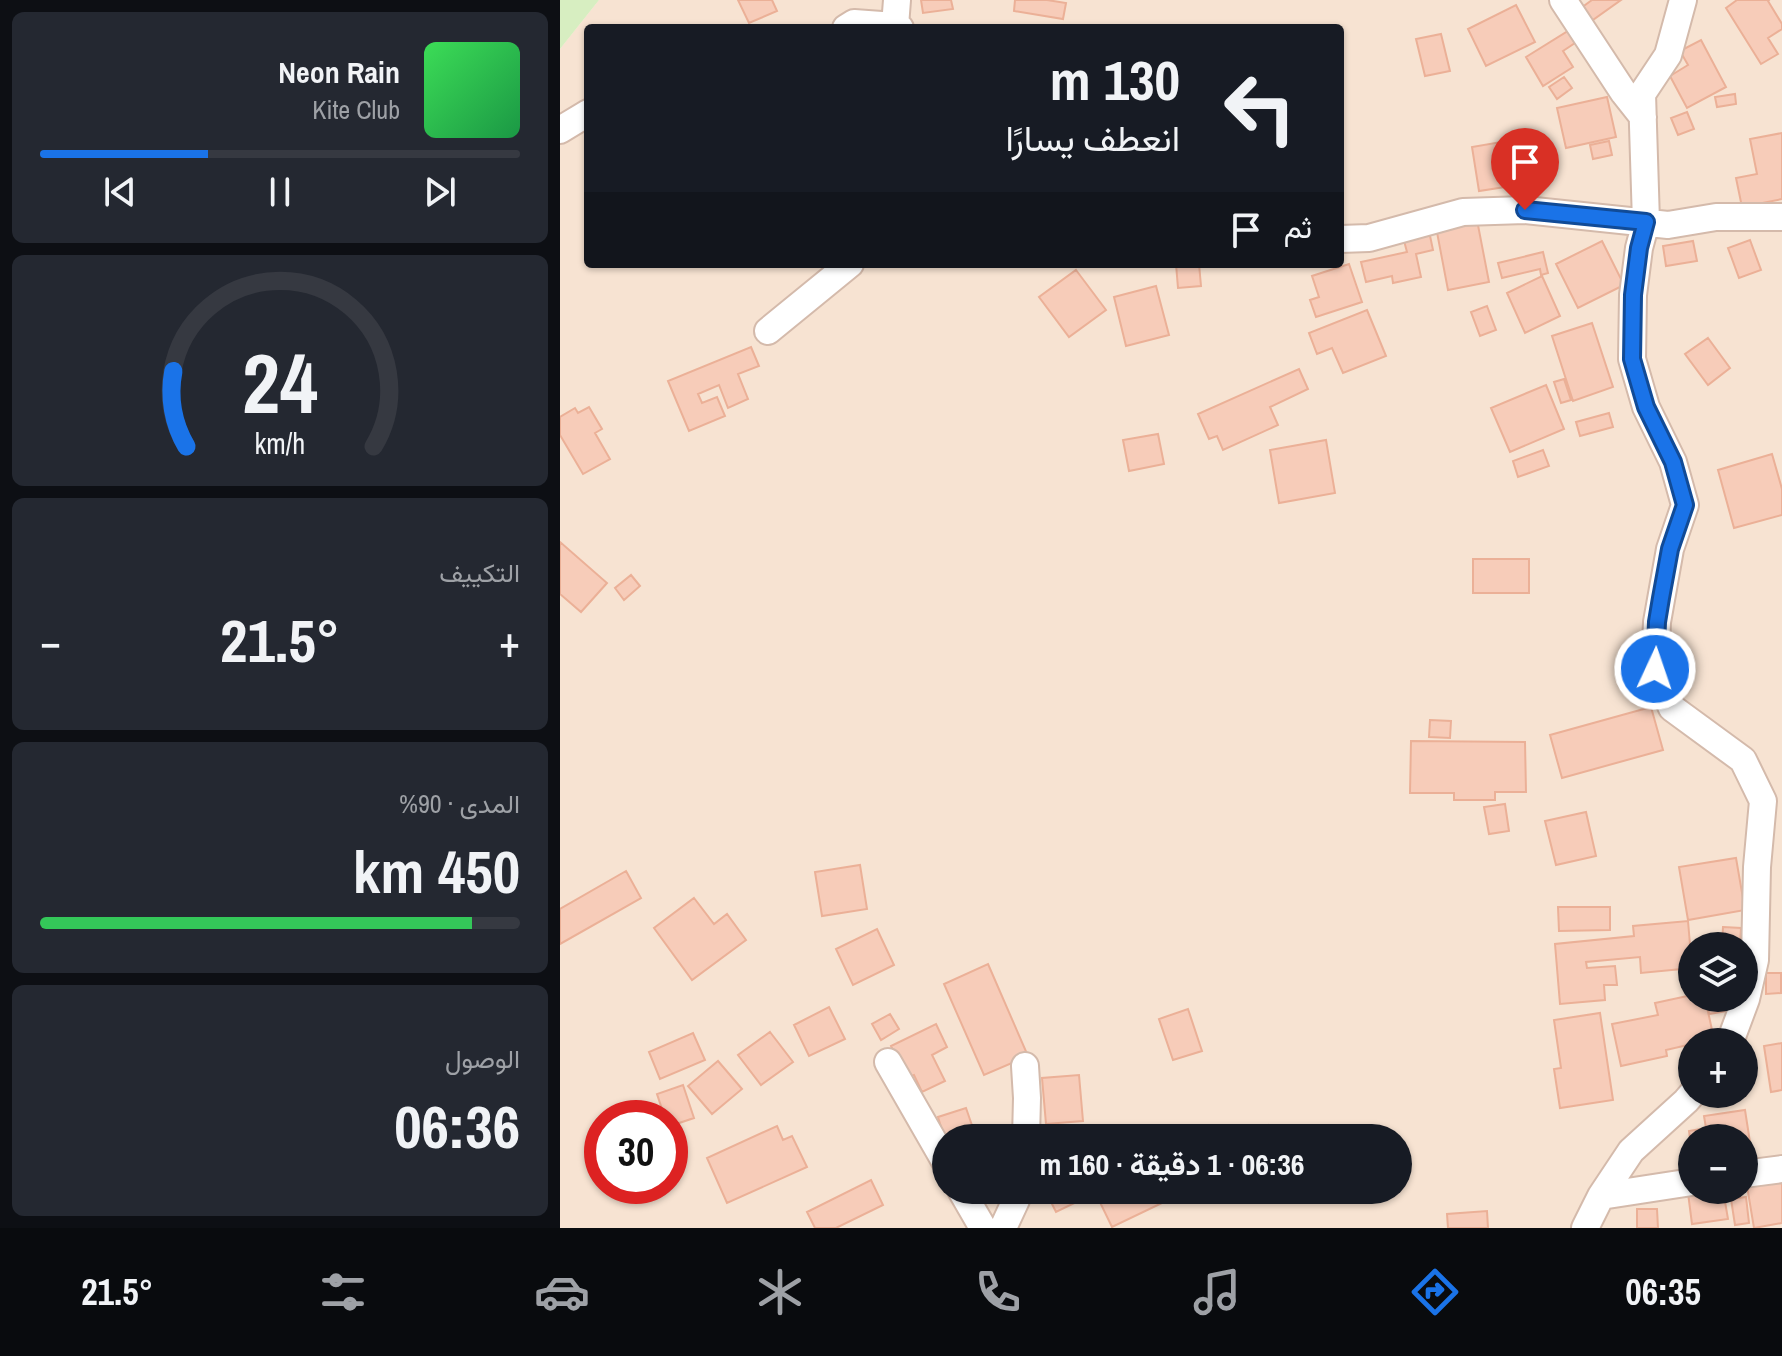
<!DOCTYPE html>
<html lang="ar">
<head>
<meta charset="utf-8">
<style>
  body { margin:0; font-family:"Archivo Narrow",Vazirmatn,sans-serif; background:#242831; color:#f1f3f6; direction:rtl; height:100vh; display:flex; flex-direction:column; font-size:30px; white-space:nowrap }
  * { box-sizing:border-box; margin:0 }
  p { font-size:26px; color:#9ea1a6 }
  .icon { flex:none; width:44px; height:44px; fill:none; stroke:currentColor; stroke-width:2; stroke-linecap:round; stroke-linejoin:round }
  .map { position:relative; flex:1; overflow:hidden; direction:ltr }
  .drawer { display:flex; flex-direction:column; gap:12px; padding:12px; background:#0d0f14; width:560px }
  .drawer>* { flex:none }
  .hud { position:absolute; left:24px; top:24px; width:760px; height:244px; border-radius:8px; box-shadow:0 2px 6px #0004; direction:rtl; background:#171b24; color:#f1f3f6; overflow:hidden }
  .fabs { position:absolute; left:1118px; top:932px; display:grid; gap:16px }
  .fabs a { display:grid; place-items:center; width:80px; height:80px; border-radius:50%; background:#171b24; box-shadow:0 2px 6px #0004; font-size:40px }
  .speed { position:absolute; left:24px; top:1100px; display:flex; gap:16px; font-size:40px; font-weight:700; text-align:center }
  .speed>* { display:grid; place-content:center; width:104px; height:104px; border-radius:50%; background:#171b24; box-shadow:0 2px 6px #0004; line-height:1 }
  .speed .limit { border:12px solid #d22; background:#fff; color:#111 }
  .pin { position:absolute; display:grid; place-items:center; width:68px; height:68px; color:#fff; margin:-82px -34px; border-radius:50% 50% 50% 0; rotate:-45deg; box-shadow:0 0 8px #0007 }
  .pin .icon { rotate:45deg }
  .me { position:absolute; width:88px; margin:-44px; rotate:3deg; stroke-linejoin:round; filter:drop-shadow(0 0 6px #0008) }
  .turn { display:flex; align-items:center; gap:28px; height:168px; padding:0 32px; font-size:36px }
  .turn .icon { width:104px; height:104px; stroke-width:2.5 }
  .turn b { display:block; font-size:56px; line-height:68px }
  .then { display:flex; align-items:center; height:76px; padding:0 32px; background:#0003; gap:16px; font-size:30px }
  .big { font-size:60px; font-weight:700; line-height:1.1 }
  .drawer .tile { flex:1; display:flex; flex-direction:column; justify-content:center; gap:12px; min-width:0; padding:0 28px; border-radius:12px; background:#242831 }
  .drawer .dial { align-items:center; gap:0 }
  .dial svg { height:208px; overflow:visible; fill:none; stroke:#363941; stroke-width:7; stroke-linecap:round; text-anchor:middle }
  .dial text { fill:#f1f3f6; stroke:none }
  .song { display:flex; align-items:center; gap:24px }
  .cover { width:96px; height:96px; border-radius:12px; background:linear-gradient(135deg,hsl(130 70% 55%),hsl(140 70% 35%)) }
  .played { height:8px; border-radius:4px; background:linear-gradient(90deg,#1a73e8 35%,#363941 35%) }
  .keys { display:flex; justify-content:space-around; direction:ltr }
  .heat { display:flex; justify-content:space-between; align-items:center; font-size:44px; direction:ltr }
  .charge { height:12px; border-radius:6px; background:linear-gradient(90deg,#34c759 90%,#363941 0) }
  .trip { position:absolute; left:372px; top:1124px; width:480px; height:80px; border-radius:40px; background:#171b24; box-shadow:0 2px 6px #0004; font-weight:700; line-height:80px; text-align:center; direction:rtl }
  .dock { display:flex; height:128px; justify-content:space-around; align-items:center; background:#090b0e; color:#9ea1a6 }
  .dock .icon { width:56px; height:56px }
  .dock .active { color:#1a73e8 }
  .dock b { font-size:36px; color:#f1f3f6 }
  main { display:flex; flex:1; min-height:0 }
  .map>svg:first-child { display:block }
</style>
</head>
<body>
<main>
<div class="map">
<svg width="1222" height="1228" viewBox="0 0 1222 1228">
  <rect width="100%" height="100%" fill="#fff2e4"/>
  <!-- residential -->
  <path fill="#f7e3d2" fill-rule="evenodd" d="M39,0H1222V1228H0V49ZM28,28H780V264H28ZM1132,946H1184V998H1132ZM1132,1042H1184V1094H1132ZM42,1118H110V1186H42ZM386,1138H838V1190H386ZM1132,1138H1184V1190H1132Z"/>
  <!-- green -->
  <path fill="#d7eec1" d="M0,0H39L0,49Z"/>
  <!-- building -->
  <path fill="#f7ccb9" stroke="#ebb097" stroke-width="2" d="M178,0H212L217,11L189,23Z
    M361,0H391L393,9L363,13Z
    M455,0H487L506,3L503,19L454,11Z
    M1032,0H1061L1030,22L1021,8Z
    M1177,0H1209L1208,1L1222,24V29L1208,38L1218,54L1201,64L1166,8Z
    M956,5L975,42L926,66L908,29Z
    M1008,31L1015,43L1003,51L1013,67L983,86L966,57Z
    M881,34L890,71L865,76L856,39Z
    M1141,40L1166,87L1127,108L1110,76L1128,65L1120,51Z
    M1004,77L1012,88L997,99L989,87Z
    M1175,94L1176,104L1157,107L1155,97Z
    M1047,97L1056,137L1006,148L997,108Z
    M1127,112L1134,129L1118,135L1111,118Z
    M1222,133V199L1182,207L1176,178L1197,174L1190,139Z
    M970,137L977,182L919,191L912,147Z
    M1049,141L1052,155L1033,159L1030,145Z
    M917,220L929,282L888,290L876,227Z
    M869,231L873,250L856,254L861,277L833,283L832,276L806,282L801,262L847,252L843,237Z
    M1190,240L1201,270L1179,278L1168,248Z
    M1042,241L1064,285L1018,308L996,264Z
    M1133,241L1137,261L1106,266L1103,246Z
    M983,252L988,273L981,275L980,269L942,278L938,263Z
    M616,264H639L641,286L618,288Z
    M789,264L802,302L756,317L750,300L759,297L752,276Z
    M516,270L546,310L509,337L479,297Z
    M982,276L1000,316L965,333L947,293Z
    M596,286L609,335L566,346L554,297Z
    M927,306L936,330L920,336L911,312Z
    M807,310L826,356L783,373L772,348L757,354L749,333Z
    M1032,323L1053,387L1013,401L992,336Z
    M1148,338L1170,368L1148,385L1125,354Z
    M191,347L199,366L178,374L188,399L168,408L159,385L138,394L142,403L157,397L165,416L129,431L108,381Z
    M739,369L748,389L710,407L718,425L663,450L657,436L649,439L638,414Z
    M1004,379L1011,400L1001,403L994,382Z
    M986,385L1004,429L950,452L931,408Z
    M29,407L42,429L35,433L50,459L23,474L0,435V417L15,408L18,413Z
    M1049,413L1053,427L1020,436L1016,422Z
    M598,434L604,464L569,471L563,440Z
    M766,440L775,493L719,503L710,450Z
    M983,450L989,466L958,477L953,461Z
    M1212,454L1222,489V515L1174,528L1158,470Z
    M0,542L47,583L21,612L0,594Z
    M913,559H969V593H913Z
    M71,575L80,586L64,600L55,588Z
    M1091,707L1103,750L1002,778L990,735Z
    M870,720L891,721L890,738L869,737Z
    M851,741L965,742L966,792H935V800H894V793H850Z
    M945,804L949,831L929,834L924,807Z
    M1026,812L1036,856L996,865L985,821Z
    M1176,858L1185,910L1128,920L1119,867Z
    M300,865L307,909L262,916L255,872Z
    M66,871L81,898L0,944V909Z
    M134,898L154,924L167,914L186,940L132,980L94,928Z
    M998,907H1050V930L999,931Z
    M1128,921L1132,968L1081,973L1080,957L1026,962L1027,968L1055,966L1057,985H1044L1045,1000L1000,1004L995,944L1074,936L1073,926Z
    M1163,927L1181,928L1180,946H1162Z
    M317,929L334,965L293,985L276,949Z
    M428,964L468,1056L424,1075L384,984Z
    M1206,973H1221V993L1206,994Z
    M1132,995V998H1145L1154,1039L1132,1042V1044L1106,1050L1107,1056L1061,1066L1052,1024L1098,1015L1095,1003Z
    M1146,998H1177L1179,1009L1149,1014Z
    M269,1007L285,1039L249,1056L234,1025Z
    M628,1009L642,1051L613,1060L599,1019Z
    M1040,1013L1053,1100L1000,1108L994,1069L1001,1068L994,1020Z
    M330,1014L339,1029L321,1040L312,1024Z
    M376,1024L387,1047L372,1055L385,1081L362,1092L354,1075L346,1078L331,1046Z
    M210,1032L233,1062L201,1085L178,1055Z
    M133,1033L145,1060L100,1079L89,1052Z
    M1222,1043V1090L1211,1092L1204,1046Z
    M158,1061L182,1089L152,1114L128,1086Z
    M519,1075L523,1121L486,1124L482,1078Z
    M123,1085L134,1118L110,1126V1118H105L97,1094Z
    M406,1108L416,1137L386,1138V1143L378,1117Z
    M1185,1110L1192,1155L1184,1157V1138H1132V1152L1129,1131L1146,1128L1144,1116Z
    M708,1125L713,1138H675Z
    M217,1126L223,1140L232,1136L247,1167L167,1203L147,1158Z
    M1220,1175L1222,1185V1223L1194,1228L1186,1180Z
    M311,1180L323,1205L276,1228H255L247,1212Z
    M485,1190H526L529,1196L496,1212Z
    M534,1190H596L602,1203L552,1227Z
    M1149,1190H1163L1168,1219L1132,1224L1128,1193Z
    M1186,1197L1189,1223L1175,1225L1171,1199Z
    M1077,1209H1097L1098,1228H1077Z
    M927,1211L928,1228H888L887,1214Z"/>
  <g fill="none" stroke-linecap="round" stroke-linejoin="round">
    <defs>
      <path id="street" d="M1003,0L1064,93L1083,117
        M1123,0L1108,55L1082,94L1086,222L1079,248L1073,295L1072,359L1086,407L1113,462L1125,505L1110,549L1097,622L1095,669L1112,708L1183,760L1203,801L1197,867L1195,960L1186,999L1170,1042
        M335,26L337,0
        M286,28L294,23L335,26L340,28
        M0,130L28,113
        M780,239L809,238L903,212L965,210L1108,225L1156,217H1222
        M208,331L290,264
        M328,1062L386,1163
        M465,1066L467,1098L466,1138
        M1184,1174L1222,1169
        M401,1190L423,1228
        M1041,1196L1132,1182
        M443,1228L456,1200L458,1190
        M1025,1228L1041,1196L1071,1151L1126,1101L1132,1094"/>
    </defs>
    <!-- street casing -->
    <use href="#street" stroke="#d4baab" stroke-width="30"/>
    <!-- street -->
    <use href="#street" stroke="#fff" stroke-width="26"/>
  </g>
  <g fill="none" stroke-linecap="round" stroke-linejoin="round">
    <defs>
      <path id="route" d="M965,210L1086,222L1079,248L1073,295L1072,359L1086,407L1113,462L1125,505L1110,549L1101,598L1097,622L1095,669"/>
    </defs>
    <!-- route casing -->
    <use href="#route" stroke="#114b97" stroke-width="20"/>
    <!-- route -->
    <use href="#route" stroke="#1a73e8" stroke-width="14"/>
  </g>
</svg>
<div class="fabs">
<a><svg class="icon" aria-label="layers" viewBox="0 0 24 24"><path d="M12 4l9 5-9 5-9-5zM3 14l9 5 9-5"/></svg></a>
<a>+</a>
<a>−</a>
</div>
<div class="speed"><div class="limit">30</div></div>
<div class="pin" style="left:965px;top:210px;background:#d93025"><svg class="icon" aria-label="arrive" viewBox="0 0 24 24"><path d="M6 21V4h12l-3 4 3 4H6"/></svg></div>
<svg class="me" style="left:1095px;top:669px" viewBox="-20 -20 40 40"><circle r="17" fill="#1a73e8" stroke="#fff" stroke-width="3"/><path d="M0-11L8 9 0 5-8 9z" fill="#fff"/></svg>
<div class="trip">06:36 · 1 دقيقة · 160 m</div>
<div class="hud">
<div class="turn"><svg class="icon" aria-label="left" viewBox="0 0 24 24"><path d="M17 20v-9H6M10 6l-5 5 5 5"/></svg><div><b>130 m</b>انعطف يسارًا</div></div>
<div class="then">ثم<svg class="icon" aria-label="arrive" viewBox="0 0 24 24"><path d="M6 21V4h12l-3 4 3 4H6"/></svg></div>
</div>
</div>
<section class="drawer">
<div class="tile">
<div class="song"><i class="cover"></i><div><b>Neon Rain</b><p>Kite Club</p></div></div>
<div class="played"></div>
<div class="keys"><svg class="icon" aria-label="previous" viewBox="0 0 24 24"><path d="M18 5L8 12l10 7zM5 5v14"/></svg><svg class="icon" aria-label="pause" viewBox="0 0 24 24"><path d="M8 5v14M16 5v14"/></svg><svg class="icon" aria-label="next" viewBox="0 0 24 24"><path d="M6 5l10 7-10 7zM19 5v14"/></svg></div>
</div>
<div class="tile dial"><svg viewBox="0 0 100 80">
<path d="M14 69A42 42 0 1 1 86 69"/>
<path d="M14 69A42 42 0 0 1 9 40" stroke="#1a73e8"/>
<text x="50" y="56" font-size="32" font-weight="700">24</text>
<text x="50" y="72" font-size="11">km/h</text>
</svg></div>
<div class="tile"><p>التكييف</p>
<div class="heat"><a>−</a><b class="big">21.5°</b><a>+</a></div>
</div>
<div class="tile"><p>المدى · 90%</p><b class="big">450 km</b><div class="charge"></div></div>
<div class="tile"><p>الوصول</p><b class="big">06:36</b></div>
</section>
</main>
<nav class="dock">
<b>06:35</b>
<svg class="icon active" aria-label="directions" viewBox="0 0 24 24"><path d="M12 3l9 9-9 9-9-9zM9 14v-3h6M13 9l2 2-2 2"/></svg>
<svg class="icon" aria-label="music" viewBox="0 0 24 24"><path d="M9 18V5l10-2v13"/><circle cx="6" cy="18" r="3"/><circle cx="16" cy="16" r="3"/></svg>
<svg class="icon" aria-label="phone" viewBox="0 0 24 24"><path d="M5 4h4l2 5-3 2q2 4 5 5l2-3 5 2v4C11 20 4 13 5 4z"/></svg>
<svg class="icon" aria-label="climate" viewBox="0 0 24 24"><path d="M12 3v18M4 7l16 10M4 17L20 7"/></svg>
<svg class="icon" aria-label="car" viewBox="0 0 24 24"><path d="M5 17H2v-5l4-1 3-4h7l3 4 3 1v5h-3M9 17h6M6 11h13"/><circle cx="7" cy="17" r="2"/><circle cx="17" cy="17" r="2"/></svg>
<svg class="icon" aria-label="filters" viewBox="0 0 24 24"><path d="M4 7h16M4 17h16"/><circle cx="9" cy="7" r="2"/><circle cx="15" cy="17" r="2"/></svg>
<b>21.5°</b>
</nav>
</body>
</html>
